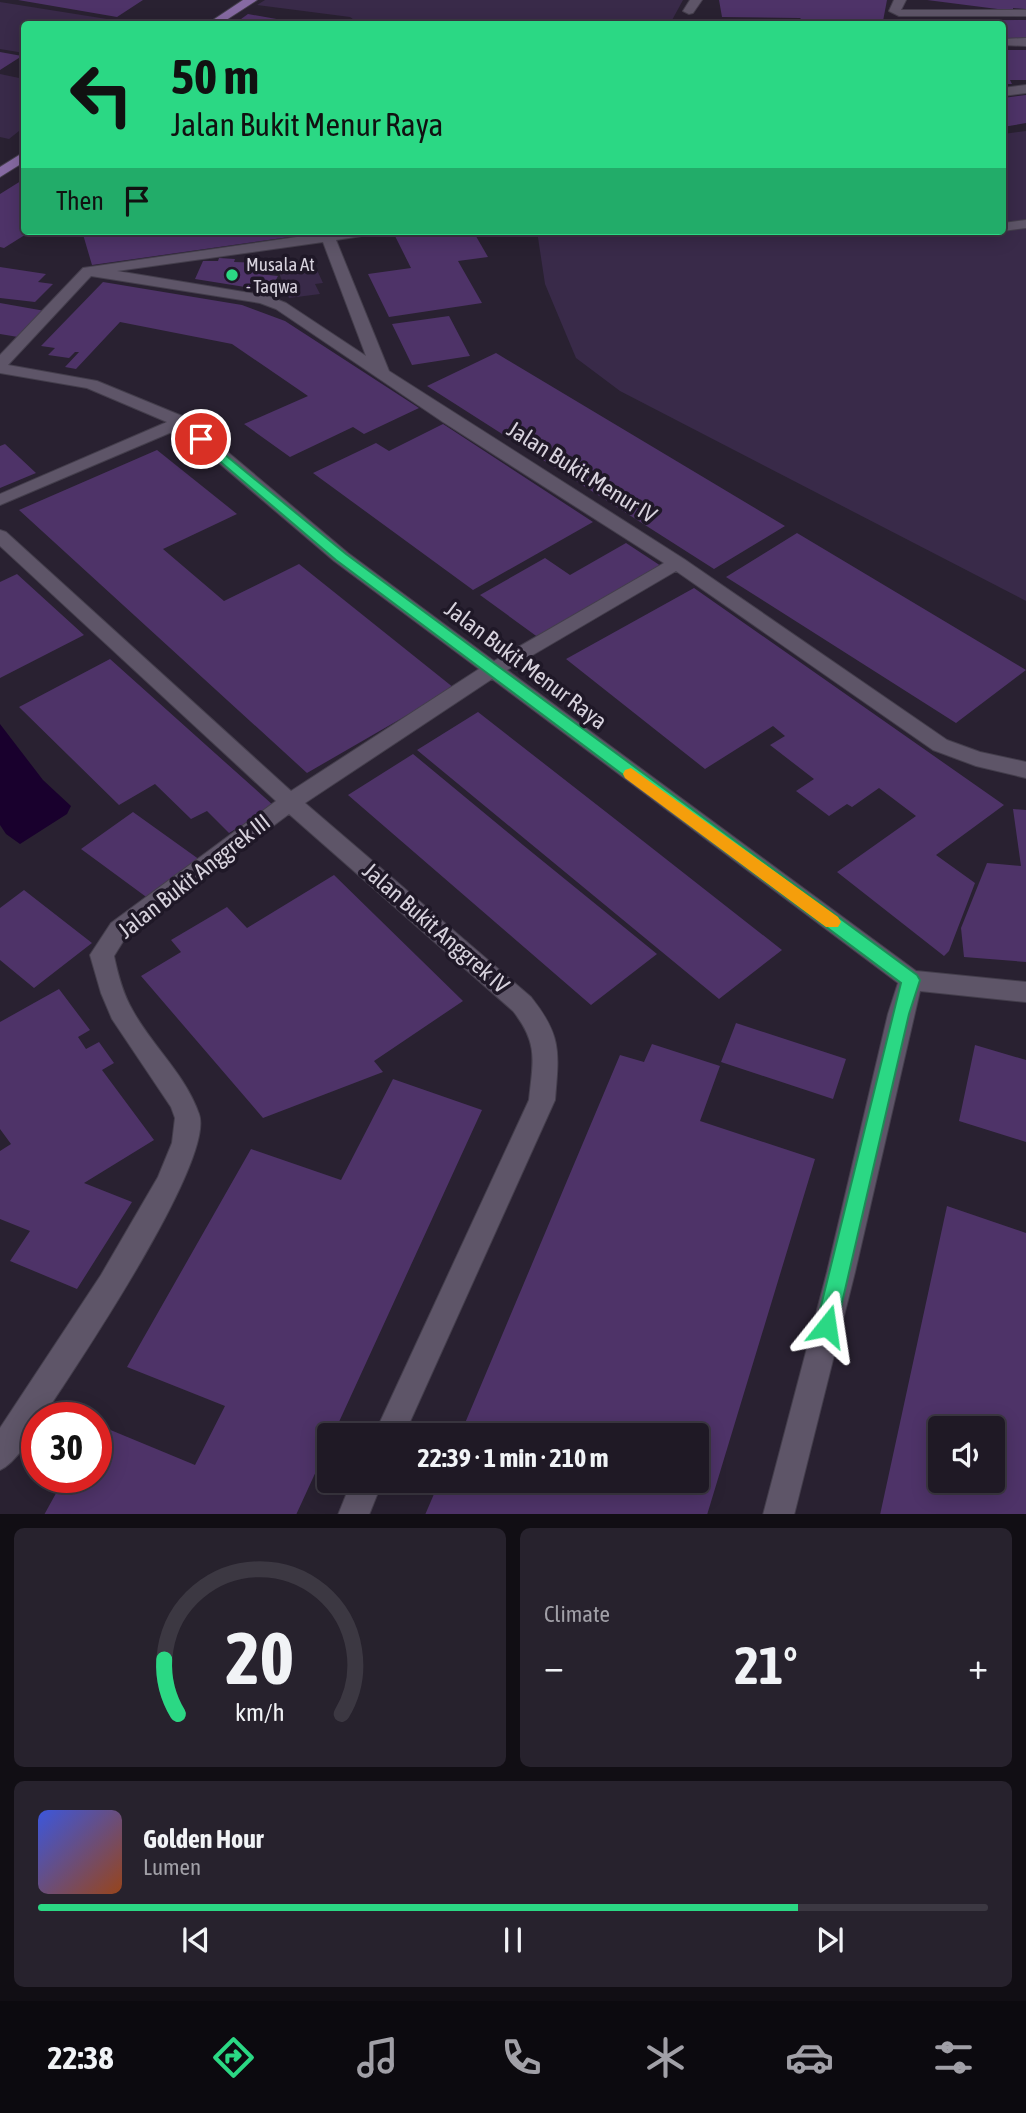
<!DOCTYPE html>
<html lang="en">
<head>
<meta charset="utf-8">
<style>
  body { margin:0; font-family:"Asap Condensed",sans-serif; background:#27222d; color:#f1f3f6; height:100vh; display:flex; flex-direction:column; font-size:26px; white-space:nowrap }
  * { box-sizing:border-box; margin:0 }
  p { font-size:23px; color:#a1a0a7 }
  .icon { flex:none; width:38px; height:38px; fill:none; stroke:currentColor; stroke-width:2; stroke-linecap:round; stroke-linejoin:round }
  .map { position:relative; height:1514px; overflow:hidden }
  .panel { display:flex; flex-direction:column; gap:14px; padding:14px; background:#110e14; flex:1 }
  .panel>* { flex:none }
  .guide { position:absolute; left:21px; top:21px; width:985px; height:214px; border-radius:7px; box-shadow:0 4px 18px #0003,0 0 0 2px #3c3842; background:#2bd884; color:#111; overflow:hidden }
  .buttons { position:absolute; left:928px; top:1416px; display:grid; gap:14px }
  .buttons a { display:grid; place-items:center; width:77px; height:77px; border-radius:7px; background:#1f1925; box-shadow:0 4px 18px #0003,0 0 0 2px #3c3842; font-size:35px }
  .speed { position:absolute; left:21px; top:1402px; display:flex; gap:14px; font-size:35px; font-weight:700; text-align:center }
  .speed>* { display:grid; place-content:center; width:91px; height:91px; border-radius:50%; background:#1f1925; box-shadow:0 4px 18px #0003,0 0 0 2px #3c3842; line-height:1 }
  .speed .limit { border:10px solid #d22; background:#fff; color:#111 }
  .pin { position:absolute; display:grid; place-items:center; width:60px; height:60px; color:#fff; margin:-30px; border:4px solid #fff; border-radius:50%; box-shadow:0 2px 7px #0007 }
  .me { position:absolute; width:77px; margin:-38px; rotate:15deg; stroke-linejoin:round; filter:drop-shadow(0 0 5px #0008) }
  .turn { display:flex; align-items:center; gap:24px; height:147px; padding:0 35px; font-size:32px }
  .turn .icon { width:91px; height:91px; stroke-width:2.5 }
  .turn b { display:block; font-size:49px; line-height:60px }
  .then { display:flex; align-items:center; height:66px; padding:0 35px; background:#0003; gap:14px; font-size:26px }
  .big { font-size:52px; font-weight:700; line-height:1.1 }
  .panel .widget { flex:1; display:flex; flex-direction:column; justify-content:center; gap:10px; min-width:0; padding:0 24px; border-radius:10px; background:#27222d }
  .panel .dial { align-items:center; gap:0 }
  .dial svg { height:182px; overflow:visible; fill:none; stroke:#3c3842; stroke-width:7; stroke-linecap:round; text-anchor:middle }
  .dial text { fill:#f1f3f6; stroke:none }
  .song { display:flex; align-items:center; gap:21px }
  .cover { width:84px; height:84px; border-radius:10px; background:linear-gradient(135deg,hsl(230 70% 55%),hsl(20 70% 35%)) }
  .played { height:7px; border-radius:4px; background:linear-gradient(90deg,#2bd884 80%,#3c3842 80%) }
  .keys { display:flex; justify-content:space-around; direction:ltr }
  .heat { display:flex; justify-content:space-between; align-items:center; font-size:38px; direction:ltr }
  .panel .tiles { flex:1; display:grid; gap:14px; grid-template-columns:1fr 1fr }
  .widget:last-child { grid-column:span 2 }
  .trip { position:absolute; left:317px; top:1423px; width:392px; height:70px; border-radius:7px; background:#1f1925; box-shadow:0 4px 18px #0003,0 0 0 2px #3c3842; font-weight:700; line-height:70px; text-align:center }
  .dock { display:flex; height:112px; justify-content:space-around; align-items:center; background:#0c0a0f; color:#a1a0a7 }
  .dock .icon { width:49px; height:49px }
  .dock .current { color:#2bd884 }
  .dock b { font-size:32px; color:#f1f3f6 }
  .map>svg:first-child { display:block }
</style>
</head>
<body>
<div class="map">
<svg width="1026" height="1515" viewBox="0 0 1026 1515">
  <rect width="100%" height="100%" fill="#292131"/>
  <!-- green -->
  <path fill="#392a49" d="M265,0H683L671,22L544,24L408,19C388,24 367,31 350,17L257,5Z
    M0,2L132,23L24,24V53L0,49Z
    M0,74L24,79V127L9,139L0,137Z
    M1026,131V601L620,391L576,358L545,284L537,231H1003V134Z
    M307,264L310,270H317L323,283L315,284L320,294L289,298L277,268Z"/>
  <!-- water -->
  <path fill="#19002d" d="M0,724L43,780L71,806L67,814L20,844L6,834L0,825Z"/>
  <!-- building -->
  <path fill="#4e3368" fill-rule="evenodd" d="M18,0H143L117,17Z
    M719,0H887L883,21L1026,20V38L1003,39V24H797L804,22L800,18L722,17Z
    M927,0H1026V9L1013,8V11Z
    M248,14L299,23V24H234Z
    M1003,50H1026V80H1010L1012,84H1003Z
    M0,52L22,56L0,70Z
    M1026,95V123L1003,127V98Z
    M24,179V231H40L35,235L28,233L4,248L0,247V194Z
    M82,231H318V233L92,265Z
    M432,231H473L488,257L458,261L482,303L389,317L368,274L411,268L395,236Z
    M219,258L235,259L234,262L260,263L259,274L278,276L270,291L195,279L203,261H218Z
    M0,267L46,274L38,282L53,284L35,302L0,298Z
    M103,282L242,305L285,321L419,408L364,434L353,427L290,457L244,424L308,396L232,344L120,322L76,369L65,367L79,352H75L69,358L48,355L55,348L41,346Z
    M0,303L45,311L18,337L0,334Z
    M449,316L470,356L412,365L392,324Z
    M496,353L663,453L785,526L714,569L427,386Z
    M443,424L466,439L593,522L473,590L313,473L376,443L389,451Z
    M5,444L36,473L0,488V446Z
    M157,450L237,514L163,549L224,601L299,564L454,688L307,773L19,510Z
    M797,533L991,649L1026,670L956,723L726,577Z
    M626,543L661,566L539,638L480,595L545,558L570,575Z
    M17,574L84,635L0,678V582Z
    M694,588L1004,805L936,855L975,883L949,951L944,956L837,872L916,816L879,788L852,807L847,804L829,816L796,791L814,779L770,745L785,736L773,726L705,769L566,659Z
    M110,659L274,806L229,833L207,811L191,819L155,784L119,805L19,707Z
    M478,712L615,819L782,950L719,999L417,750Z
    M413,754L523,845L657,954L591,1005L348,795Z
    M1013,809L1026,810V962L964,957L961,928L987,863L1021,866Z
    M133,812L200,860L149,899L81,849Z
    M334,875L463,1001L374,1061L383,1072L263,1118L141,976L181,952L171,940L227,907L247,928Z
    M24,890L92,943L34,988L0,960V908Z
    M59,989L90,1030L78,1037L86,1049L99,1042L114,1063L102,1070L154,1140L84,1183L132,1202L77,1289L10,1261L30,1231L0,1219V1151L11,1144L0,1129V1022Z
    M736,1023L846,1059L833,1099L721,1062Z
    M652,1044L720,1066L700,1121L815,1159L707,1515H425L440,1480H696V1435H460L620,1055L644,1062Z
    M975,1045L1026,1060V1142L959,1121Z
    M393,1079L482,1110L333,1435H329V1443L296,1515H44L65,1477H96V1424L195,1465L225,1406L127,1367L251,1149L341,1180Z
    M947,1206L1026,1233V1515H880ZM940,1428H992V1480H940Z"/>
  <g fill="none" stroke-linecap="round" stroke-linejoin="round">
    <defs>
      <path id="minor" d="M690,0H702L693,13L689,14L683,11Z
        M894,0H906L901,10H1026V16H899L889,11Z
        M1026,38V46L1003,45V39Z
        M1026,85V93L1003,96V88Z
        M1026,220V228L1003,231H1002L1003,223Z
        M338,231H375L368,235L336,240L389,371L684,559L947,740L980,752L1026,762V778L976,766L933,750L676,571L507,670L916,971L1026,982V1002L920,991L855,1272L794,1515H763L827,1272L888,1014L898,983L492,679L305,803L531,997C562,1036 559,1052 555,1100L404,1435H374L529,1100C533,1061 539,1044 513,1011L289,814L127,935L114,956C118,975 123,994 133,1011C153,1047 185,1074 199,1114C216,1160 73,1371 42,1418H37C37,1433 14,1464 0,1470V1428L101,1275L158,1177L172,1143L175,1118L171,1107L112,1019L101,993L90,955L111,923L276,801L0,546V530L6,532L291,791L479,669L334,561L179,429L0,505V494L167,422L87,388L0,373V355L83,268ZM323,242L366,356L286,303L268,296L117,271ZM91,276L260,303L276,309L443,422L664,563L494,661L348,553L187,418L97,381L8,365Z
        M952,231H981L979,234L953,236Z
        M352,1480H383L369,1515H338Z"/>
      <path id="major" d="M243,0H257L220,24H207Z
        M24,152V162L0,177V167Z"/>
    </defs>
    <!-- minor casing -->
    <use href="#minor" stroke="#443e4c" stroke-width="2"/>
    <!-- major casing -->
    <use href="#major" stroke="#443e4c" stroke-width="2"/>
    <!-- minor -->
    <use href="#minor" fill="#5e5568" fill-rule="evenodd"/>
    <!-- major -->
    <use href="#major" fill="#866aa3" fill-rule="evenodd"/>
  </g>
  <!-- route -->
  <path fill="#2bd884" stroke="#1c8c56" stroke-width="2" d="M201,435L346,554L917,975L920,980L909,1014L835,1333L827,1336L820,1333L816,1326L901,983L336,560L196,441V436Z"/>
  <!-- slow -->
  <path fill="#f59e0b" d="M631,768L838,917L841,922L838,927H826L625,778L623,774L625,770Z"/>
  <!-- markers -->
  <circle fill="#2bd884" stroke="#1f1827" stroke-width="2.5" cx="232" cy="275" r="7"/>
  <g text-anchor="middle" stroke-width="7" stroke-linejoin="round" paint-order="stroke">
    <!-- far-poi labels -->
    <g font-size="19" fill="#d7d2dd" stroke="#1f1827" text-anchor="start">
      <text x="246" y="271">Musala At<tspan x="246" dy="22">- Taqwa</tspan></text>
    </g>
    <!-- street labels -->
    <g font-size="23" fill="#d7d2dd" stroke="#1f1827">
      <text transform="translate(582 472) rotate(32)" y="8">Jalan Bukit Menur IV</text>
      <text transform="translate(526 665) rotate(37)" y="8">Jalan Bukit Menur Raya</text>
      <text transform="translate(194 876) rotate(-38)" y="8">Jalan Bukit Anggrek III</text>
      <text transform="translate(436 928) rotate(41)" y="8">Jalan Bukit Anggrek IV</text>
    </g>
  </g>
</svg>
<div class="buttons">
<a><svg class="icon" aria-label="sound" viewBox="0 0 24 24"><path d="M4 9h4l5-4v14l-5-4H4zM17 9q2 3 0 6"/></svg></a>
</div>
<div class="speed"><div class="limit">30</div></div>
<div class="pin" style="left:201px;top:439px;background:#d93025"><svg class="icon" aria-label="arrive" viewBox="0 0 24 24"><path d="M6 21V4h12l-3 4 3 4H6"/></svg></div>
<svg class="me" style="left:827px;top:1326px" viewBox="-20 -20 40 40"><path d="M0-17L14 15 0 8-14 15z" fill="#2bd884" stroke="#fff" stroke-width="4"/></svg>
<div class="trip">22:39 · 1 min · 210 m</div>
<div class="guide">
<div class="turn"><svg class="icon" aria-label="left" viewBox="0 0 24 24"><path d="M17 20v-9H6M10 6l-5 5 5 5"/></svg><div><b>50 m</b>Jalan Bukit Menur Raya</div></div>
<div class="then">Then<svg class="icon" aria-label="arrive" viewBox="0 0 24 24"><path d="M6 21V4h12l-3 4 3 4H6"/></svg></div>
</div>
</div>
<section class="panel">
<div class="tiles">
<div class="widget dial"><svg viewBox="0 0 100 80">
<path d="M14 69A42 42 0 1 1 86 69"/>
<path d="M14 69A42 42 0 0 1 8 45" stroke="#2bd884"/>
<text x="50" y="56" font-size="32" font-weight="700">20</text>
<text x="50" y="72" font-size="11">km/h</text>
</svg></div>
<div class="widget"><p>Climate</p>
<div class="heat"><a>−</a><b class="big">21°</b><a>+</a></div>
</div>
<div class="widget">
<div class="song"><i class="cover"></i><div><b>Golden Hour</b><p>Lumen</p></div></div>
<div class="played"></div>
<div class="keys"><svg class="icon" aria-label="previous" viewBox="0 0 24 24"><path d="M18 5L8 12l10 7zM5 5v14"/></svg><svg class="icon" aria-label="pause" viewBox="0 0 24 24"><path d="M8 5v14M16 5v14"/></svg><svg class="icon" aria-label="next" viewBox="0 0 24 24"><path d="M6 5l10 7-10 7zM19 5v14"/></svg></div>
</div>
</div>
</section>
<nav class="dock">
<b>22:38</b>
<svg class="icon current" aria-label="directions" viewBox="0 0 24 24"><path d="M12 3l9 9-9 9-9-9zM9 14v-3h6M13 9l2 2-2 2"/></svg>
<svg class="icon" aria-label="music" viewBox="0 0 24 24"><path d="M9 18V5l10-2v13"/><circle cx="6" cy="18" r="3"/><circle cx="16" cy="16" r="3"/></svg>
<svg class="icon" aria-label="phone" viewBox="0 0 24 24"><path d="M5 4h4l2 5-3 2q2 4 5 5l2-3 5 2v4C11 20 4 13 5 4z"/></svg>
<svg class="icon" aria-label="climate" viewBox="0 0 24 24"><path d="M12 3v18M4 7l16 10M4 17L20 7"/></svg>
<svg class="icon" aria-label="car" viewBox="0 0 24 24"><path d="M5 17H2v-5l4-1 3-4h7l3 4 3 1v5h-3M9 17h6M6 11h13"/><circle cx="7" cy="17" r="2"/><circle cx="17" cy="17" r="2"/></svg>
<svg class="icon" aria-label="filters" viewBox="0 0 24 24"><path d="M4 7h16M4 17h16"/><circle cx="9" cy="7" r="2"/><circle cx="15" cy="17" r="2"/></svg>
</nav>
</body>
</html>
